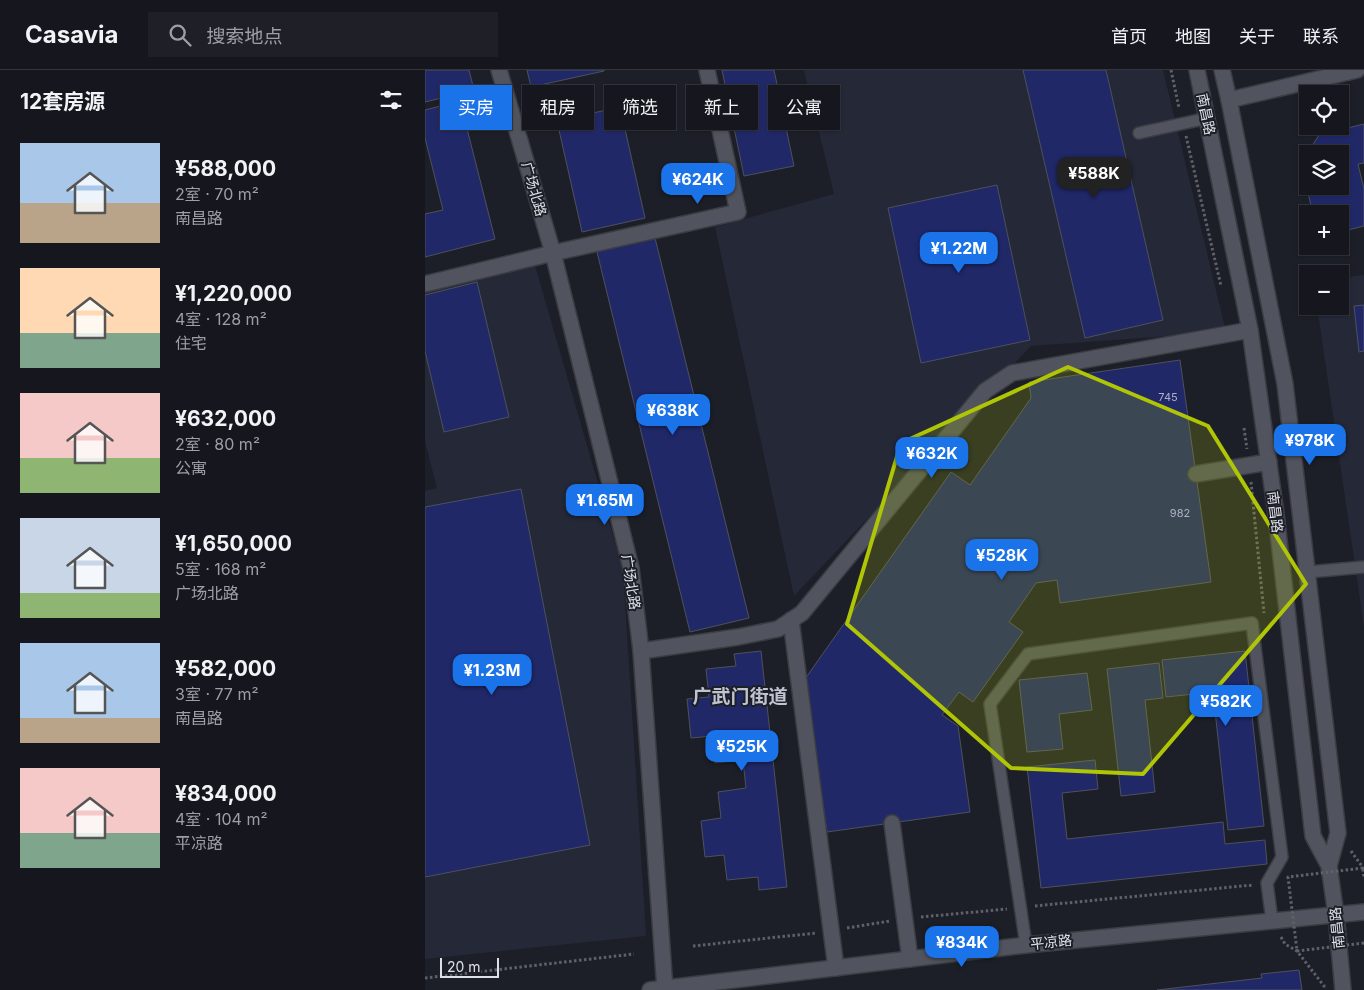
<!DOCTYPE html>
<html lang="zh">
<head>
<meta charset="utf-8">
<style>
  :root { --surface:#16171e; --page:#1f2027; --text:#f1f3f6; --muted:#9e9fa4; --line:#35363c; --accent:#1a73e8 }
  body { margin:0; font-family:Inter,"Noto Sans SC",sans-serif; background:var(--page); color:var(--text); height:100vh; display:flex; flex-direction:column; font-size:19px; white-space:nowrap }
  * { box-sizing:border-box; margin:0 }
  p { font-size:16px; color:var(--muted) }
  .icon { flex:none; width:28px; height:28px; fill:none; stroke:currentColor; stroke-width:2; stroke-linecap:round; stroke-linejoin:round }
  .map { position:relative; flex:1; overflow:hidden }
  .sheet { display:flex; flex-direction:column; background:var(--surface); width:425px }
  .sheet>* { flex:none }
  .hud { position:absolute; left:15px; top:15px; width:475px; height:45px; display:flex; gap:10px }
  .fabs { position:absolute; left:874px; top:15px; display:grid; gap:10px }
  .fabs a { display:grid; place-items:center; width:50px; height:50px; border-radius:0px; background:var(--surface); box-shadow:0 1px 4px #0004,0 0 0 1px var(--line); font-size:25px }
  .scale { position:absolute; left:15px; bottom:12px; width:59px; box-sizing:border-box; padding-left:5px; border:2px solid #dee0e6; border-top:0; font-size:14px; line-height:18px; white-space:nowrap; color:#dee0e6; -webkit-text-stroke:4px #1d1f28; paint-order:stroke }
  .price { position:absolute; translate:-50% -42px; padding:0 11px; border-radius:10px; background:var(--accent); color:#fff; font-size:16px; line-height:32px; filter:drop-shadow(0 1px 2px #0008) }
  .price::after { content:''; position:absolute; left:50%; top:30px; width:15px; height:11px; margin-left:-8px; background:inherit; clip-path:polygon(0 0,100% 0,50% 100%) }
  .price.selected { background:#222; color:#fff }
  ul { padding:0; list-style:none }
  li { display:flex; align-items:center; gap:15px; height:125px; padding:0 20px }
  li span { display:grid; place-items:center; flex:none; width:140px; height:100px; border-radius:0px; color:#555 }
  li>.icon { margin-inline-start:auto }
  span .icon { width:60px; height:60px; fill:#fffc; stroke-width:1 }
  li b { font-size:21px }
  h2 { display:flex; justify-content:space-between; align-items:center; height:60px; padding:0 20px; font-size:21px }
  .pill { padding:0 18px; border-radius:0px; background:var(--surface); box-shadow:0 1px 4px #0004,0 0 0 1px var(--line); font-size:18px; line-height:45px }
  .pill.selected { background:var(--accent); color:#fff }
  header { display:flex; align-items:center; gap:30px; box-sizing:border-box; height:70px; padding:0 25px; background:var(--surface); border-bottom:1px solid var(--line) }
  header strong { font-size:24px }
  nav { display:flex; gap:28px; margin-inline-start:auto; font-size:18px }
  .search { width:350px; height:45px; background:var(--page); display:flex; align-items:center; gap:12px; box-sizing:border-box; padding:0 18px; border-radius:0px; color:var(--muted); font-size:19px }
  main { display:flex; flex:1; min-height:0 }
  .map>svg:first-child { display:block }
  .built { fill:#242837 }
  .building { fill:#202868; stroke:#4e515b; fill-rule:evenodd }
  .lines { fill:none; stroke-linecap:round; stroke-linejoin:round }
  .service-casing { stroke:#3b3d43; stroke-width:14 }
  .pedestrian-casing { stroke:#3b3d43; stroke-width:18 }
  .minor-casing { stroke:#3b3d43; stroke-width:18 }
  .tertiary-casing { stroke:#3b3d43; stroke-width:18 }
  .secondary-casing { stroke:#3b3d43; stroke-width:18 }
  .path { stroke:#5f6169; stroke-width:3; stroke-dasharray:2.5 2.5; stroke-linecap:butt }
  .service { stroke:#51545e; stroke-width:11 }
  .pedestrian { stroke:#51545e; stroke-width:15 }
  .minor { stroke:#51545e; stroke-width:15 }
  .tertiary { stroke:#51545e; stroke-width:15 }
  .secondary { stroke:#51545e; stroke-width:15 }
  .path-bridge { stroke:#5f6169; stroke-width:3; stroke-dasharray:2.5 2.5; stroke-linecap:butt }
  .marked { fill:#afc505; fill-opacity:0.2; stroke:#afc505; stroke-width:4; stroke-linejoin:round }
  .labels { text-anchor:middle; stroke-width:4; stroke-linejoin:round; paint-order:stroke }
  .number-label { font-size:11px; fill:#aeb2c6 }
  .street-label { font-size:14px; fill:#dee0e6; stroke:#1d1f28 }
  .district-label { font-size:19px; font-weight:bold; fill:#c0c4cf; stroke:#1d1f28 }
</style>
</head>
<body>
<header>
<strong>Casavia</strong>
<div class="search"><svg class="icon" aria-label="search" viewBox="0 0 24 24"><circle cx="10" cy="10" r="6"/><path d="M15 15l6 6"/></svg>搜索地点</div>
<nav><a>首页</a><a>地图</a><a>关于</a><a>联系</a></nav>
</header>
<main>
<section class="sheet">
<h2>12套房源<svg class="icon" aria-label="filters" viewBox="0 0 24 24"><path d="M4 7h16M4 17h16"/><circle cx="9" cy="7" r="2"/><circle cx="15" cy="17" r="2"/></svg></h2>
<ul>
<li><span style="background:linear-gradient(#a9c7e8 60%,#b9a48a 0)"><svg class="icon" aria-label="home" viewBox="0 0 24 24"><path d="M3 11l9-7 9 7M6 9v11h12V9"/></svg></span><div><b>¥588,000</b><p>2室 · 70 m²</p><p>南昌路</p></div></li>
<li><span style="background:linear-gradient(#ffd9b3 65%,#7fa58c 0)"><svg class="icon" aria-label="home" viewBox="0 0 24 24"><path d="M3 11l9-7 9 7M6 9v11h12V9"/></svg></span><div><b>¥1,220,000</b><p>4室 · 128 m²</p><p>住宅</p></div></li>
<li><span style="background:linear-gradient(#f6c9c9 65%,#8fb573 0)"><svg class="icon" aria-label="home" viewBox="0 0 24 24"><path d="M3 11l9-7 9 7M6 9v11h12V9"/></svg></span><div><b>¥632,000</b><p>2室 · 80 m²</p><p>公寓</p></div></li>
<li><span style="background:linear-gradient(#c9d6e8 75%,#8fb573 0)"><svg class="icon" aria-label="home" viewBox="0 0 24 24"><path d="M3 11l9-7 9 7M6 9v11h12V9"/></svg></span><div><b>¥1,650,000</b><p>5室 · 168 m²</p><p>广场北路</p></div></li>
<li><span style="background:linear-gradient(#a9c7e8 75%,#b9a48a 0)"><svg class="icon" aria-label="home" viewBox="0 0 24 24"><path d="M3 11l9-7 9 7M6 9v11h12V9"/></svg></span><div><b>¥582,000</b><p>3室 · 77 m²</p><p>南昌路</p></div></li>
<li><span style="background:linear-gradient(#f6c9c9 65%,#7fa58c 0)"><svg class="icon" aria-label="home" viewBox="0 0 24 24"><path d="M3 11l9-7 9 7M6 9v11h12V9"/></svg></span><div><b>¥834,000</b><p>4室 · 104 m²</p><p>平凉路</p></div></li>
</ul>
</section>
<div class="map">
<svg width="939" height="920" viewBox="0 0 939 920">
  <rect width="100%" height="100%" fill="#1d1f28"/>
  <g class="built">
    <path d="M379,0H738L801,262L606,276L369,526L290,157L409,124Z"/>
    <path d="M109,192L198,500L221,866L0,889V421L12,418L0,372V219Z"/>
    <path d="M939,205V557L892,236H915V208Z"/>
  </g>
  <g class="building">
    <path d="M0,0H44L49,20L0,32Z"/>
    <path d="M102,0H179V1L106,17Z"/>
    <path d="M297,0H349L369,96L319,106Z"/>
    <path d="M598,0H681L738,250L660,268Z"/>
    <path d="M35,31L70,169L0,187V144L18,140L0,68V40Z"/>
    <path d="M195,37L220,148L157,162L132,51Z"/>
    <path d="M939,54V93L933,94L939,119V156L915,162V144H888L876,93L894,65ZM882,84H915V116H882Z"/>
    <path d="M572,115L605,270L496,293L463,138Z"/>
    <path d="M230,168L324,548L265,562L172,182Z"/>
    <path d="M52,212L84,347L19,362L0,281V225Z"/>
    <path d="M939,235V281L934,282L929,236Z"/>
    <path d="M755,290L786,512L635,533L632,510L611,513L584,552L598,562L548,632L534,622L517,645L533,656L545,742L402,762L380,609L526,402L545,415L606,328L604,312Z"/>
    <path d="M96,419L165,775L0,807V437Z"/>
    <path d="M336,581L362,817L334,820L333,807L302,810L299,785L280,787L276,751L296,748L293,722L321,718L318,690L290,693L287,666L266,668L262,629L284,627L281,599L311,596L309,584Z"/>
    <path d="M820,581L839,756L803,760L788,622L741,627L737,590Z"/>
    <path d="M734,593L738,628L720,630L730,722L696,726L682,599Z"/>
    <path d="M662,603L667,640L634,644L638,679L602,682L594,610Z"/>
    <path d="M670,690L673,719L637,723L642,769L798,752L800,774L840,770L842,794L616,818L602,697Z"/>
    <path d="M874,900L877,920H732L837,908L836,904Z"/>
  </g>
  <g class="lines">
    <defs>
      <g id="service">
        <path d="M714,63L783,48"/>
        <path d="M883,502L939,497"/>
        <path d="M601,875L565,634L603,584L827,553L857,787L842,813L847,851"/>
      </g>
      <g id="pedestrian">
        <path d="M771,404L844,392"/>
        <path d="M467,753L485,889"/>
      </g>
      <g id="minor">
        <path d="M128,183L313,142L282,0"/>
        <path d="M366,550L411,898"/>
        <path d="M216,581L313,567L353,559L377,543L560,321L587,303L825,260"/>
      </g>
      <g id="tertiary">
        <path d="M74,0L128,183L206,498L216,581L240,920"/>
        <path d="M804,30L932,0"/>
        <path d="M0,214L128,183"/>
      </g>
      <g id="secondary">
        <path d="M772,0L825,260L851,444L888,766L904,796L911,845L918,920"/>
        <path d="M797,0L804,30L860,314L913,763L904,796"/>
        <path d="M225,920L601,875L939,842"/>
      </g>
    </defs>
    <use href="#service" class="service-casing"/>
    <use href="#pedestrian" class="pedestrian-casing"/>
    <use href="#minor" class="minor-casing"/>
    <use href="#tertiary" class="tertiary-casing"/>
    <use href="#secondary" class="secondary-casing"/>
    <g class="path">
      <path d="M746,0L754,38"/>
      <path d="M761,66L796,216"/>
      <path d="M819,358L822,379"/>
      <path d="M826,412L839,543"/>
      <path d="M926,781L939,799"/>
      <path d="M938,799L939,809"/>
      <path d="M610,836L828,815"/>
      <path d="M496,847L582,839"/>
      <path d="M422,858L465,851"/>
      <path d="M856,867L860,874L872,881L899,916H901"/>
      <path d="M268,876L391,863"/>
      <path d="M0,908L209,884"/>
    </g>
    <use href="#service" class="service"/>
    <use href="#pedestrian" class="pedestrian"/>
    <use href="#minor" class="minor"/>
    <use href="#tertiary" class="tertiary"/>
    <use href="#secondary" class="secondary"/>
    <path class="path-bridge" d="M938,798L863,807L872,881L939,873"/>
  </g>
  <path class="marked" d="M643,297L783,356L881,514L718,704L586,698L422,554L476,373Z"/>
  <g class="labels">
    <g class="number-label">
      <text x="743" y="331">745</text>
      <text x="755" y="447">982</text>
    </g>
    <g class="street-label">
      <text transform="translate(781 44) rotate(78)" y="5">南昌路</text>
      <text transform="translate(109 119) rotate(74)" y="5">广场北路</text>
      <text transform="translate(850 442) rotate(83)" y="5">南昌路</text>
      <text transform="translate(206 512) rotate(81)" y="5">广场北路</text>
      <text transform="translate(912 858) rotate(-96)" y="5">南昌路</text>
      <text transform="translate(626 872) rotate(-6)" y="5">平凉路</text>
    </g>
    <g class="district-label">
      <text x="315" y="633">广武门街道</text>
    </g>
  </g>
</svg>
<div class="fabs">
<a><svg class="icon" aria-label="locate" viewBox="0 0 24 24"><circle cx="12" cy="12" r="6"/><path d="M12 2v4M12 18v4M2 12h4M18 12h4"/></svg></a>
<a><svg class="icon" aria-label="layers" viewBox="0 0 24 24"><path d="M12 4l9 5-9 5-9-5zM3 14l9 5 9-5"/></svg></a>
<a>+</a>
<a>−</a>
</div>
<div class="scale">20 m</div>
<b class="price selected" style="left:669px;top:129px">¥588K</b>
<b class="price" style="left:273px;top:135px">¥624K</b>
<b class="price" style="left:534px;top:204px">¥1.22M</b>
<b class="price" style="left:248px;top:366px">¥638K</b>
<b class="price" style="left:885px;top:396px">¥978K</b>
<b class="price" style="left:507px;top:409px">¥632K</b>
<b class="price" style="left:180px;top:456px">¥1.65M</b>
<b class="price" style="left:577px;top:511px">¥528K</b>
<b class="price" style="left:67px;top:626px">¥1.23M</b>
<b class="price" style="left:801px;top:657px">¥582K</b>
<b class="price" style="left:317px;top:702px">¥525K</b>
<b class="price" style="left:537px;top:898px">¥834K</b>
<div class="hud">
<a class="pill selected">买房</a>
<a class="pill">租房</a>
<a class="pill">筛选</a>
<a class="pill">新上</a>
<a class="pill">公寓</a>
</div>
</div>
</main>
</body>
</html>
